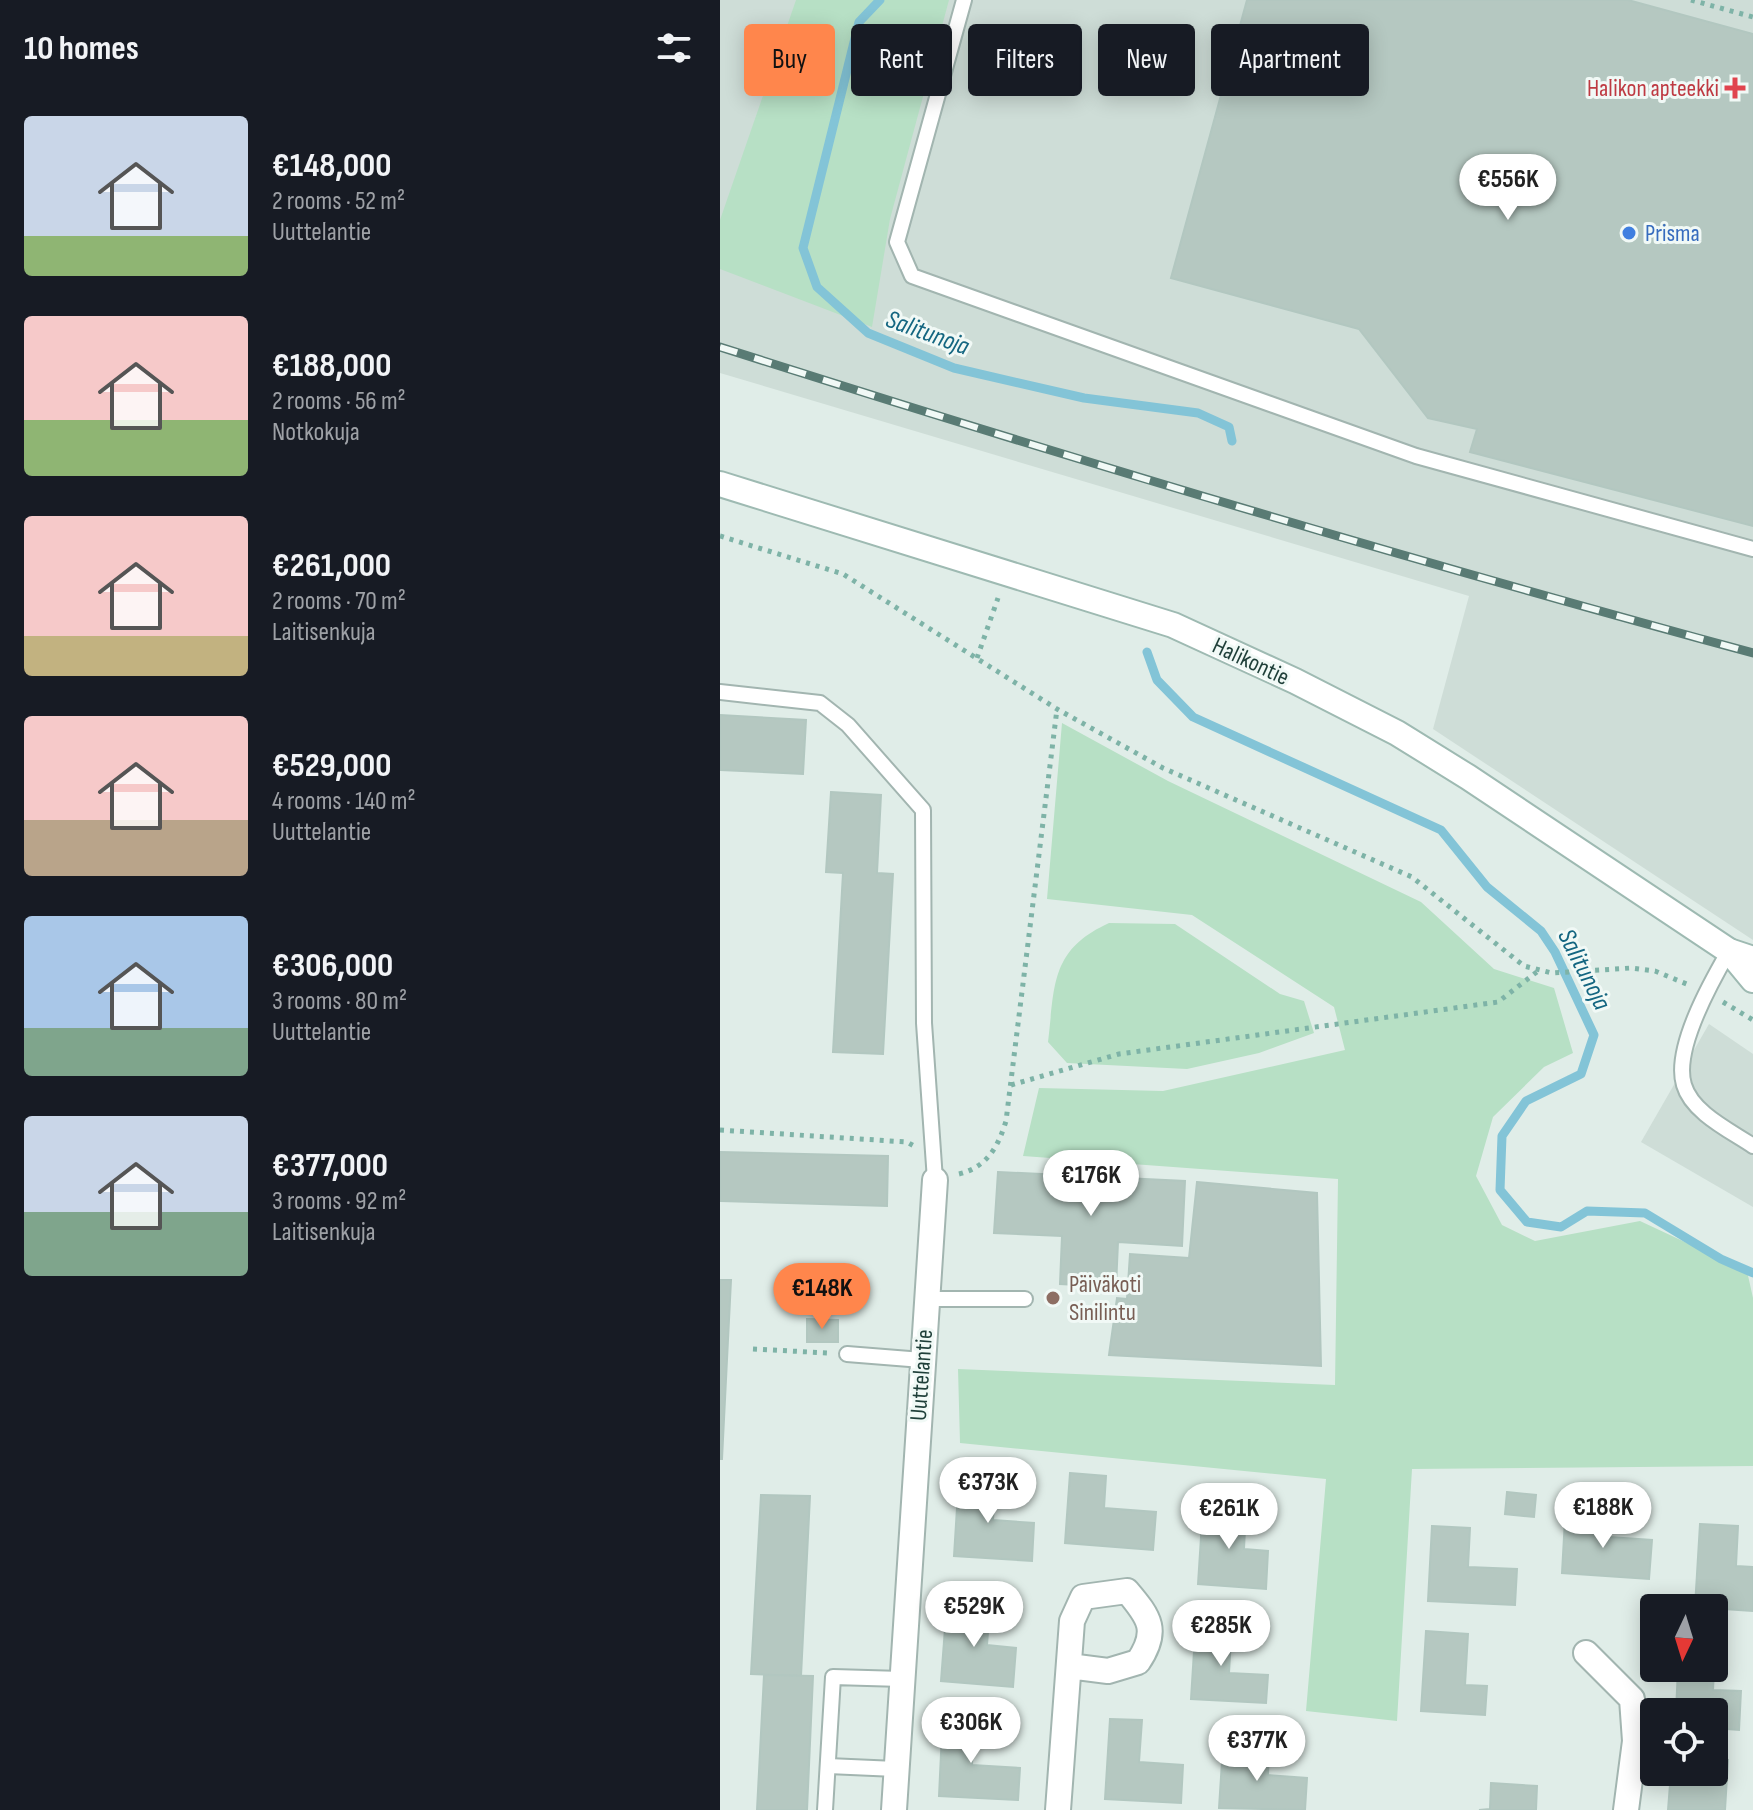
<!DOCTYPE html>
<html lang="en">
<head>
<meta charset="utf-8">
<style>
  :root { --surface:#171b24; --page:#242831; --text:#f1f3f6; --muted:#9ea1a6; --accent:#ff864c }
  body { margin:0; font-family:"Sofia Sans Condensed",sans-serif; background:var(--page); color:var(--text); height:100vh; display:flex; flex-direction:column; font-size:30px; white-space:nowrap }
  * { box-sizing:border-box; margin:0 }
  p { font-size:26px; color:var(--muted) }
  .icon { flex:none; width:44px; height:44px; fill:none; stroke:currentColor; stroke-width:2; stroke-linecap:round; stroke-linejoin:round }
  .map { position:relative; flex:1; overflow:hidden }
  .details { display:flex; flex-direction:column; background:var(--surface); width:720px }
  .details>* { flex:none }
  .banner { position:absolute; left:24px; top:24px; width:760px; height:72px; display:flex; gap:16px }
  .needle { width:52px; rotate:184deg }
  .buttons { position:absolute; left:920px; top:1594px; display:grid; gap:16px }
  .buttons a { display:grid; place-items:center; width:88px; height:88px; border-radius:8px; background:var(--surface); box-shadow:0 4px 20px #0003; font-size:40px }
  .price { position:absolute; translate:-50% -68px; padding:0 18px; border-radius:28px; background:#fff; color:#222; font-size:26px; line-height:52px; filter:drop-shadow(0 2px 4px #0008) }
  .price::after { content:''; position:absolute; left:50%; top:48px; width:24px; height:18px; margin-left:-12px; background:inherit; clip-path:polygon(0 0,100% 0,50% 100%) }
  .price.current { background:var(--accent); color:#111 }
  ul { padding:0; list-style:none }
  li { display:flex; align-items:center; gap:24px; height:200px; padding:0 24px }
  li span { display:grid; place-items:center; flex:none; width:224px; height:160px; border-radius:8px; color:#555 }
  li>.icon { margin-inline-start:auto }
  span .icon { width:96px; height:96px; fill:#fffc; stroke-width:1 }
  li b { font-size:34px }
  h2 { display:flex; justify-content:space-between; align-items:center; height:96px; padding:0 24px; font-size:34px }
  .chip { padding:0 28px; border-radius:8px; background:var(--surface); box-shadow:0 4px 20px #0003; font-size:28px; line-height:72px }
  .chip.current { background:var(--accent); color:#111 }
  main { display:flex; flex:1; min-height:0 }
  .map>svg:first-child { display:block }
  .built { fill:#ceddd7 }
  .green { fill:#b7e0c5 }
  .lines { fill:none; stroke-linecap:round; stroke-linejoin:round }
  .stream { stroke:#83c4d7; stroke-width:9 }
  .building { fill:#b5c8c1; stroke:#b2c7c0; stroke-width:2 }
  .service-casing { stroke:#a2b5b0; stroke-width:18 }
  .minor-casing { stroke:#a2b5b0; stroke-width:28 }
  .secondary-casing { stroke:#9ebab2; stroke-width:28 }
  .path { stroke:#7eb3a7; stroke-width:5; stroke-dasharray:4 6; stroke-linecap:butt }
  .service { stroke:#fff; stroke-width:14 }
  .minor { stroke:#fff; stroke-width:24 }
  .secondary { stroke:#fff; stroke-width:24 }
  .rail-casing { stroke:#597b74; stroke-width:9 }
  .rail { stroke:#f1f9f6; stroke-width:6; stroke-dasharray:18; stroke-linecap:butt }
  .health-dot { fill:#e0444e; stroke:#f1f9f6; stroke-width:3 }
  .shop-dot { fill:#3f7fe0; stroke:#f1f9f6; stroke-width:3 }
  .education-dot { fill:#8d6e63; stroke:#f1f9f6; stroke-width:3 }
  .labels { text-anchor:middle; stroke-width:6; stroke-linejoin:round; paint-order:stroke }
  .health-label { font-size:24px; fill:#be3a42; stroke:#f1f9f6; text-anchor:end }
  .shop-label { font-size:24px; fill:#366cbe; stroke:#f1f9f6; text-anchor:start }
  .street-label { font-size:24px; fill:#1f3f39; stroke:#f1f9f6 }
  .education-label { font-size:24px; fill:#785e54; stroke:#f1f9f6; text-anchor:start }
  .water-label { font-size:26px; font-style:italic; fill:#146681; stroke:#f1f9f6 }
</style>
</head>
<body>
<main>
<section class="details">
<h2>10 homes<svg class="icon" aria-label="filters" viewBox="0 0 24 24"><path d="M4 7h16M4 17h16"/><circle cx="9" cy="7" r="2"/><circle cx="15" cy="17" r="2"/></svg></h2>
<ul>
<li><span style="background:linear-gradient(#c9d6e8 75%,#8fb573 0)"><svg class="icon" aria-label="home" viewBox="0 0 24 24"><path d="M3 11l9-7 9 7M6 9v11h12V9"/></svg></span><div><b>€148,000</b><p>2 rooms · 52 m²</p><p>Uuttelantie</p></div></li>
<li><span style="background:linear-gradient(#f6c9c9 65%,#8fb573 0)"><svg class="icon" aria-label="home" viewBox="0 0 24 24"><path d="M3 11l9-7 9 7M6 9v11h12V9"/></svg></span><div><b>€188,000</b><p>2 rooms · 56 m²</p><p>Notkokuja</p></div></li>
<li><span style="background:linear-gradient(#f6c9c9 75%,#c2b280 0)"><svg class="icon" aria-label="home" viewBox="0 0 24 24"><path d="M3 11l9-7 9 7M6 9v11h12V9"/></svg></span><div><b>€261,000</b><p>2 rooms · 70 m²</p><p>Laitisenkuja</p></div></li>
<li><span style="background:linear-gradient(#f6c9c9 65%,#b9a48a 0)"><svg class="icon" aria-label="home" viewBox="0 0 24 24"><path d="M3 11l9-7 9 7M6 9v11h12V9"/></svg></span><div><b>€529,000</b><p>4 rooms · 140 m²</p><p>Uuttelantie</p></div></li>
<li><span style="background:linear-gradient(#a9c7e8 70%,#7fa58c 0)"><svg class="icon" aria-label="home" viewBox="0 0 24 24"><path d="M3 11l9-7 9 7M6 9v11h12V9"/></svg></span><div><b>€306,000</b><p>3 rooms · 80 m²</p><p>Uuttelantie</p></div></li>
<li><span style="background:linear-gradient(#c9d6e8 60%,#7fa58c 0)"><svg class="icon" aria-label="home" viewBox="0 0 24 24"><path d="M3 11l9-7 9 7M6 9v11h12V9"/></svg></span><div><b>€377,000</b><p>3 rooms · 92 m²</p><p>Laitisenkuja</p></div></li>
</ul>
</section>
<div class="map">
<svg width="1033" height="1810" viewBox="0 0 1033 1810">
  <rect width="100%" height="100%" fill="#e0ede8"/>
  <g class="built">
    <path d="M0,0H1033V940L713,729L749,596L0,373Z"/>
    <path d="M989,1024L1033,1054V1207L921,1142Z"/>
  </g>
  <g class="green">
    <path d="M76,0H229L170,219L152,327L0,269V220Z"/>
    <path d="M342,723L448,781L701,902L774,969L834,988L853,1053L824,1067L773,1117L756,1176L782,1225L815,1241L920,1221L1027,1271L1033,1298V1466L692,1469L677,1721L586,1711L606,1479L240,1443L238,1369L615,1385L618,1179L303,1156L319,1088L443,1091L625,1050L614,1007L472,915L327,899Z"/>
    <path d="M389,923L455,924L560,994L584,1001L594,1033L539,1053L467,1069L347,1063L328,1042C335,985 330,950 389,923Z"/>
  </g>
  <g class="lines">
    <g class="stream">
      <path d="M160,0L139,22L83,248L97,287L148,333L234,368L364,398L478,413L509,427L512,441"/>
      <path d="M427,652L437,680L473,717L721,830L767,887L821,931L835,952L874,1035L861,1074L806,1101L782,1136L780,1190L807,1222L841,1227L867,1211L925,1213L1001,1259L1033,1273"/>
    </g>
  </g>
  <g class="building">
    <path d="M527,0H908L1033,34V526L750,452L757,429L708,418L639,329L451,278Z"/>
    <path d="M0,715L86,720L83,774L0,770Z"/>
    <path d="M111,792L161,795L157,873L173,874L163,1054L113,1052L123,873L106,872Z"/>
    <path d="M0,1152L168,1156L167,1206L0,1201Z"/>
    <path d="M278,1172L465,1181L462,1246L398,1242L396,1287L340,1284L342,1236L274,1233Z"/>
    <path d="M477,1182L597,1193L601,1366L389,1355L397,1298L407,1299L410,1254L469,1258Z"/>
    <path d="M0,1280H11L2,1459H0Z"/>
    <path d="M87,1319L118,1320V1342H87Z"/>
    <path d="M350,1473L386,1476L384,1508L436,1512L433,1550L345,1543Z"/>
    <path d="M239,1476L276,1478L273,1520L314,1523L312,1561L234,1556Z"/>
    <path d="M787,1492L816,1495L814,1517L785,1514Z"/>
    <path d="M41,1495L90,1496L81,1676L31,1674Z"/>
    <path d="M483,1506L526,1509L524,1549L548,1551L546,1589L478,1584Z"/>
    <path d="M865,1510L890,1512L889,1537L932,1540L929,1579L842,1573L845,1519L864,1520Z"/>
    <path d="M980,1524L1018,1526L1016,1566L1033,1567V1611L975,1607Z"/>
    <path d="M712,1526L750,1528L748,1567L797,1569L795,1605L708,1601Z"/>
    <path d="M227,1602L270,1606L267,1645L296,1648L293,1687L221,1681Z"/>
    <path d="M476,1619L512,1621L509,1673L548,1675L546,1703L471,1699Z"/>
    <path d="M994,1630H996L993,1690L1021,1691L1019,1730L994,1728V1712H956L958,1668H994Z"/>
    <path d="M706,1631L748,1634L745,1685L767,1686L765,1715L701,1711Z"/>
    <path d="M44,1675L93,1676L87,1810H37Z"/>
    <path d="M223,1712L255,1714L252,1765L300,1768L298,1800L219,1796Z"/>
    <path d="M390,1719L422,1720L419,1762L463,1765L461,1803L385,1799Z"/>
    <path d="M503,1746L549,1748L548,1775L587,1778L585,1810L499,1808Z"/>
    <path d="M994,1759L1008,1760L1005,1810H948L951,1772H994Z"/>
    <path d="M771,1783L817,1786L816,1810H759L770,1809Z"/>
  </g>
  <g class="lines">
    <defs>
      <g id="service">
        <path d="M244,0L177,242L192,276L696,456L1033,549"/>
        <path d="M0,692L100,703L128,725L203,810L204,1023L215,1180"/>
        <path d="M1009,951C991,982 953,1049 964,1085C972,1113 1011,1131 1033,1146"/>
        <path d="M206,1299H305"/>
        <path d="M127,1354L202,1360"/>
        <path d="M108,1766L176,1769"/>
        <path d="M105,1810L113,1677L182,1679"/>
      </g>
      <g id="minor">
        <path d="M866,1653L912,1699L915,1741L906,1810"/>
        <path d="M174,1810L215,1180"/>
        <path d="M338,1810L352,1621L363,1597L407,1591C430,1618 439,1631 418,1662L388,1671L349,1666"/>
      </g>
      <g id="secondary">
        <path d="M0,484L453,625L575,681L677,733L748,777L1009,951L1033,959"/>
        <path d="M1009,951L1033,980"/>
      </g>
    </defs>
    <use href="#service" class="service-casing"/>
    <use href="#minor" class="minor-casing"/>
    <use href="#secondary" class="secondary-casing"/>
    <g class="path">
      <path d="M971,0L1033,17"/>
      <path d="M0,536L123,574L337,709L443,768L692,877L804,966L832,973L911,968L935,971L969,985"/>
      <path d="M257,658L278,598"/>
      <path d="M1003,1002L1033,1020"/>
      <path d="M291,1085L399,1054L778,1002L818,971"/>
      <path d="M0,1130L187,1142L194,1146"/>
      <path d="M239,1174C267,1167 278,1147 286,1121L337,709"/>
      <path d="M33,1349L108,1353"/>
    </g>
    <use href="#service" class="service"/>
    <use href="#minor" class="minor"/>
    <use href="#secondary" class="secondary"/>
    <defs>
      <path id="rail" d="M0,347C342,456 686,559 1033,653"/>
    </defs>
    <use href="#rail" class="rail-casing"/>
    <use href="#rail" class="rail"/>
  </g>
  <path class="health-dot" d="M1011 76h8v8h8v8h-8v8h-8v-8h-8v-8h8z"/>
  <circle class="shop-dot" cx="909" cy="233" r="8"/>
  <circle class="education-dot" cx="333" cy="1298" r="8"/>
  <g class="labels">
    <g class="health-label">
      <text x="999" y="96">Halikon apteekki</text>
    </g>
    <g class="shop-label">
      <text x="925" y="241">Prisma</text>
    </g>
    <g class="street-label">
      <text transform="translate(531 661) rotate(25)" y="8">Halikontie</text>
      <text transform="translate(201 1375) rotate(-86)" y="8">Uuttelantie</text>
    </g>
    <g class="education-label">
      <text x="349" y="1292">Päiväkoti<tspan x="349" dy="28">Sinilintu</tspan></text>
    </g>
    <g class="water-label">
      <text transform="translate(208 332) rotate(20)" y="9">Salitunoja</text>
      <text transform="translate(865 969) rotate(63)" y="9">Salitunoja</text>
    </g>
  </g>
</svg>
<div class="buttons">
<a><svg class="needle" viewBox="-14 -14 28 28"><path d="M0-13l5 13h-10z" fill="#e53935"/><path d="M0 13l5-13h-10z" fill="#9ea1a6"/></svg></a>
<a><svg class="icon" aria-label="locate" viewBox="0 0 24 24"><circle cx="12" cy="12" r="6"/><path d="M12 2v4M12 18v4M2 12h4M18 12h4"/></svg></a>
</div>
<b class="price" style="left:788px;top:222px">€556K</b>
<b class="price" style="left:371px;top:1218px">€176K</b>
<b class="price current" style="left:102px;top:1331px">€148K</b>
<b class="price" style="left:268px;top:1525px">€373K</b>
<b class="price" style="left:883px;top:1550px">€188K</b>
<b class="price" style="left:509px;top:1551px">€261K</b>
<b class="price" style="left:254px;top:1649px">€529K</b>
<b class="price" style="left:501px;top:1668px">€285K</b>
<b class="price" style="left:251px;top:1765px">€306K</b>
<b class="price" style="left:537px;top:1783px">€377K</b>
<div class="banner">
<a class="chip current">Buy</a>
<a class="chip">Rent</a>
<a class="chip">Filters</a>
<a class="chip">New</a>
<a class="chip">Apartment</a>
</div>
</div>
</main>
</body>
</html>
